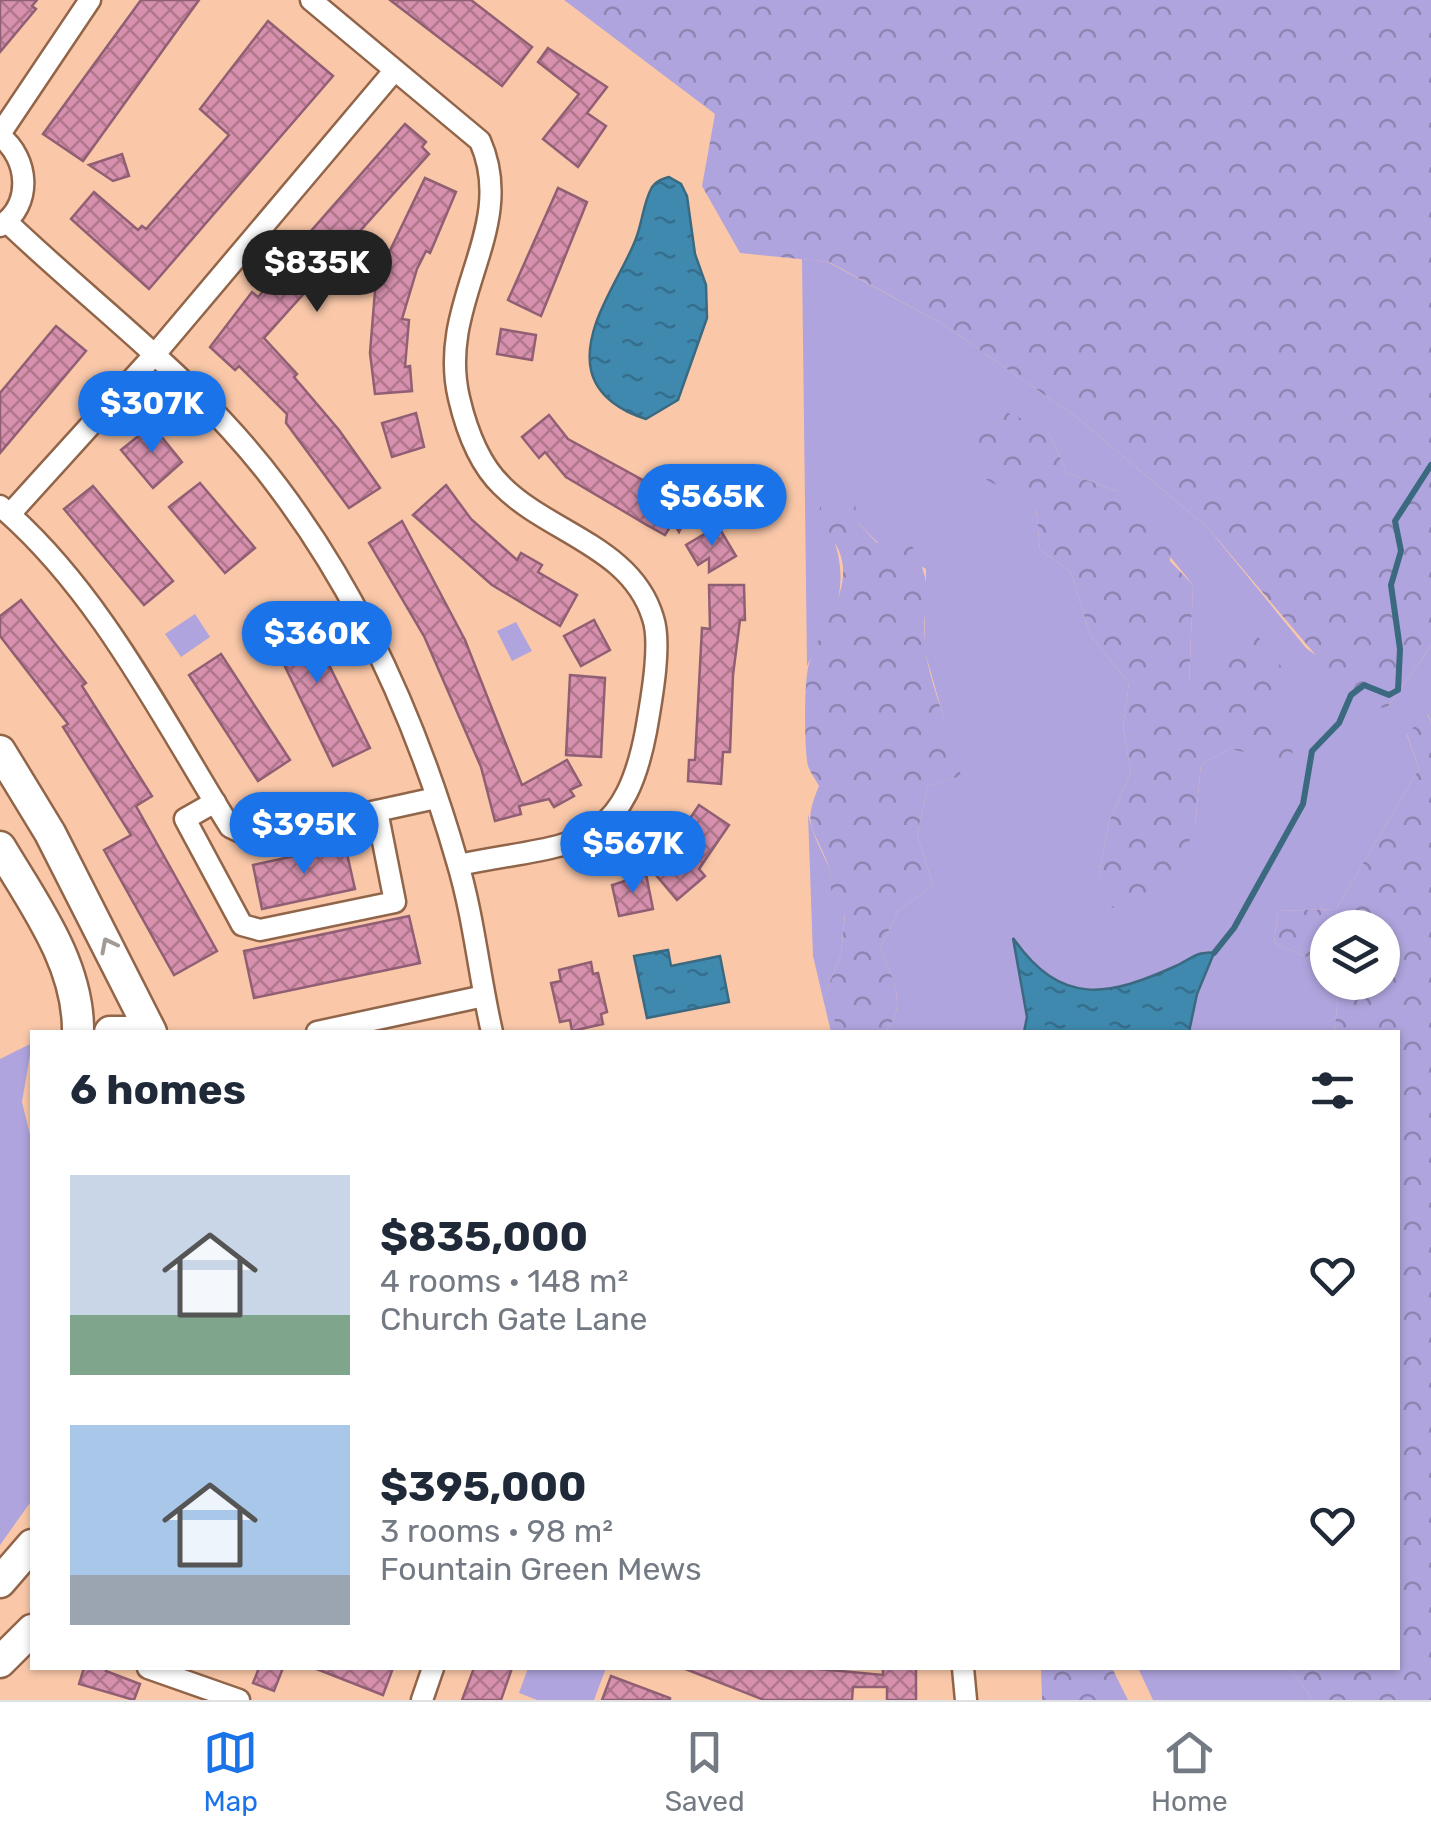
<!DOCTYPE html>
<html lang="en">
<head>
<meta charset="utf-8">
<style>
  :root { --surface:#fff; --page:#f6f6f7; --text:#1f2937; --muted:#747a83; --line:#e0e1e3; --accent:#1a73e8 }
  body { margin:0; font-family:Rubik,sans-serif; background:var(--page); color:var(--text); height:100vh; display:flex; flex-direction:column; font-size:38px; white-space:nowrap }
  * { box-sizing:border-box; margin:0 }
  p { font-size:32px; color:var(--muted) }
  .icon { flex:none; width:55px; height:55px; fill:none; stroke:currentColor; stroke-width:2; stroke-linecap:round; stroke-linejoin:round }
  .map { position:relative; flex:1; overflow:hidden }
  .drawer { position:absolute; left:30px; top:1030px; width:1370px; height:640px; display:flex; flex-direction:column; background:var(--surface); border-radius:0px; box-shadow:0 2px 8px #0004 }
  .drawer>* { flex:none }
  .buttons { position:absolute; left:1310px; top:910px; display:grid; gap:20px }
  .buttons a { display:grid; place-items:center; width:90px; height:90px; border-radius:50%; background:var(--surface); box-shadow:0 2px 8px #0004; font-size:50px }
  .price { position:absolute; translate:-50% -85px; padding:0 22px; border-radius:35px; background:var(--accent); color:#fff; font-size:32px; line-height:65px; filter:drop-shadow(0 2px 5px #0008) }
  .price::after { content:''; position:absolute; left:50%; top:60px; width:30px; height:22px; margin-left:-15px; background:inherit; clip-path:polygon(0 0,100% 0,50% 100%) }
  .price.active { background:#222; color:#fff }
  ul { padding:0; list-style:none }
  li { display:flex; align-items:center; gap:30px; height:250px; padding:0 40px }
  li span { display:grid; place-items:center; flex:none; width:280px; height:200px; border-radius:0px; color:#555 }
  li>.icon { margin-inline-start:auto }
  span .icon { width:120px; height:120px; fill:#fffc; stroke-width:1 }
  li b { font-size:42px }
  h2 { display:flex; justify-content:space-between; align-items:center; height:120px; padding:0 40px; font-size:42px }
  .tab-bar { display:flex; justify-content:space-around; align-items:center; height:140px; border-top:2px solid var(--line); background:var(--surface); font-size:28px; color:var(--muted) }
  .tab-bar a { display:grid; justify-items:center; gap:5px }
  .tab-bar .active { color:var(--accent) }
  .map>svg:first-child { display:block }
  .green { fill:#afa4dd; fill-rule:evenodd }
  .forest { fill:url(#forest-crowns) }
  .water { fill:url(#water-ripples); stroke:#3b6980; stroke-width:2.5 }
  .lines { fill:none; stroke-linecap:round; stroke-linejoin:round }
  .stream { stroke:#3b6980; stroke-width:6 }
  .building { fill:url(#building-cross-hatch); stroke:#915f74; stroke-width:2.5 }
  .street-casing { stroke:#916549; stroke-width:25 }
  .secondary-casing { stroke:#916549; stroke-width:35 }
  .street { stroke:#fff; stroke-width:20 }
  .secondary { stroke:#fff; stroke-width:30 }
  .oneway { stroke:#a29a95 }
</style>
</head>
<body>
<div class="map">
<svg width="1431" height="1700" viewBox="0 0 1431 1700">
  <defs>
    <pattern id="forest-crowns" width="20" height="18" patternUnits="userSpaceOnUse" patternTransform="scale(2.5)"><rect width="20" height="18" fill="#afa4dd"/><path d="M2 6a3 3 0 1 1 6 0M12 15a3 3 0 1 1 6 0" fill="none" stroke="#8f85b2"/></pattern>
    <pattern id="water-ripples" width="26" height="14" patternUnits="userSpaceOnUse" patternTransform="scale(2.5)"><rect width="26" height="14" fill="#3f89af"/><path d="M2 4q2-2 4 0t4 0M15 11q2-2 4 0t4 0" fill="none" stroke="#356f8d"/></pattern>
    <pattern id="building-cross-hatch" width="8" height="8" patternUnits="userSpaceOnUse" patternTransform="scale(2.5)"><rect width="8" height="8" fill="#d791ae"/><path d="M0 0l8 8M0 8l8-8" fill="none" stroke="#af768c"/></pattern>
  </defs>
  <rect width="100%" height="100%" fill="#fac8a9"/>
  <g class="green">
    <path d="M802,259L828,262L944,325L1079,419L1208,528L1306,648L1387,708L1431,646V723L1428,714L1407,735L1419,769L1336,909L1278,911L1274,943L1327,966L1328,982L1340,983L1334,1032H1189L1197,994L1214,953L1205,951C1130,992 1070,1018 1013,938L1027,1017L1024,1032H884C910,1008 891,974 880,948L898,911L933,885L917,834L928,786L960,776L924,648L926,569L878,543L858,523L833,537C852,592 832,618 807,666ZM1047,429L1067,473L1117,491L1193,585L1189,685L1230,749L1201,764L1195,826L1113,907L1099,874L1109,822L1131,772L1123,727L1129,683L1090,635L1071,572L1040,550L1036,508Z"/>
    <path d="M195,614L210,637L181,657L165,634Z"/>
    <path d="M516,622L532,651L512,661L497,631Z"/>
    <path d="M808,814C812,832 818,844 826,861C838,884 821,883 845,913L841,954L825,994L842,1032H831L813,956Z"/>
    <path d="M32,1043L22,1102L32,1143V1500L0,1545V1059Z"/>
    <path d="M528,1668H606L594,1700H537L519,1693Z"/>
    <path d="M1138,1668H1290L1313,1700H1153Z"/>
  </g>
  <g class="forest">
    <path d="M564,0H1431V646L1387,708L1358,705L1208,528L1079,419L944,325L829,262L740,253L702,186L715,114Z"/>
    <path d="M986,404L1047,429L1067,473L1117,491L1173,529L1170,561L1193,585L1189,683L1249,625L1288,675L1262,712L1291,732L1293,762L1230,749L1201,764L1195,826L1175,879L1112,908L1099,874L1109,822L1131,772L1123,727L1129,683L1090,635L1071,572L1040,550L1036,508L982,477L972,437Z"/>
    <path d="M839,496L855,504L858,523L877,543L909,541C942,595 917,605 926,655C934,697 952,734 961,776L928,786L917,834L933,885L898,911L880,948C891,974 910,1008 884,1032L838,1030L825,994L841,954L845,914C821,883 837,887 827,862C813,826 802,826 819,786C816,780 810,772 808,766C804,750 804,678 809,664C826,612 872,571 817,522L821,503Z"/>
    <path d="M1427,713L1431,723V1700H1313L1290,1668H1398V1032H1334L1340,983L1382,982V928H1328L1327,966L1274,943L1278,911L1336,909L1419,769L1407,734Z"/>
    <path d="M1041,1668H1112L1128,1700H1042Z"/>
  </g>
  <g class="water">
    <path d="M669,177L681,184L687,196L695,254L706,285L707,318L678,400L646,419C623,412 597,397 591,370C582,327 620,279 635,241C642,225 643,204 651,189C655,181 662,179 669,177Z"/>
    <path d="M1013,938C1061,1007 1108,997 1178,965C1190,959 1200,950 1214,953L1197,994L1189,1032H1024L1027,1017Z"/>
    <path d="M668,950L671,966L720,956L729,1002L647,1018L634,956Z"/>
  </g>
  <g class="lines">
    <path class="stream" d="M1214,953L1234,928L1303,804L1312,751L1339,723L1351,695L1364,685L1389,695L1398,690L1400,649L1391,585L1401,551L1395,521L1431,465"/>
  </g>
  <g class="building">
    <path d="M0,0H37L32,6L36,9L0,52Z"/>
    <path d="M141,0H199L83,161L43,134Z"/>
    <path d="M390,0H471L532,47L502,86Z"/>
    <path d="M268,21L333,76L149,289L71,219L94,192L138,230L142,226L146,229L229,135L200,109Z"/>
    <path d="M548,48L607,87L587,113L606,126L578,167L543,139L579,94L538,62Z"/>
    <path d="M405,124L426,142L422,147L429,154L264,338L297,374L294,377L339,430L380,488L349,508L286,423L287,414L239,366L235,370L210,347L252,292L258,297L300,250L304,239Z"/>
    <path d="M122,154L129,176L113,181L89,165Z"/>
    <path d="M425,178L456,192L430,253L426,251L417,269L402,319L409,320L405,367L410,366L412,391L375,394L370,353L375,291L383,265Z"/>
    <path d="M558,188L587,202L541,316L508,300Z"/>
    <path d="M56,326L86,351L0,453V393Z"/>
    <path d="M501,329L536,335L532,360L497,354Z"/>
    <path d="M416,413L424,447L392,457L382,423Z"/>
    <path d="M549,415L568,439L692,507L679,532L673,522L665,535L645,524L566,477L545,452L539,458L522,437Z"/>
    <path d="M152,425L182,462L153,488L121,450Z"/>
    <path d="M200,483L255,548L225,573L169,507Z"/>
    <path d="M446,485L471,519L517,560L521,553L542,565L538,572L577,595L560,626L492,585L413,515Z"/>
    <path d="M93,486L173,581L144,605L64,509Z"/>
    <path d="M402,521L465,640L522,785L567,760L581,785L570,790L574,796L554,807L549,799L519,806L521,814L495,821L481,767L424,636L369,543Z"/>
    <path d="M718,526L736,556L709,572V558L698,565L686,545Z"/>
    <path d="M709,585H744L745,620H740L733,675L730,752H723L721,784L688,781L689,760H695L702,628L710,629Z"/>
    <path d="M21,600L86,683L82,686L152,796L136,806L217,951L174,975L104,850L131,835L63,727L68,724L0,636V616Z"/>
    <path d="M300,606L370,748L333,766L264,623Z"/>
    <path d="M594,620L610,650L581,666L564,636Z"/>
    <path d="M221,654L290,760L258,781L189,675Z"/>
    <path d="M570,675L605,678L601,757L566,755Z"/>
    <path d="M699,805L729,825L699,869L705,876L677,900L655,874L692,843L685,838L693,827L687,823Z"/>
    <path d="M345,845L355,889L262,909L253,865Z"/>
    <path d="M646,874L653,909L619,916L612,885Z"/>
    <path d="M409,916L420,963L254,998L244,951Z"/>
    <path d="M591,962L593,974L598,973L607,1012L601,1014L603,1024L572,1031L570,1020L560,1022L551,983L561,981L559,970Z"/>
    <path d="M84,1668H107L106,1671L140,1684L134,1700L79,1684Z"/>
    <path d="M259,1668H283L274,1691L253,1683Z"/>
    <path d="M314,1668H393L383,1695Z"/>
    <path d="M474,1668H512L501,1700H462Z"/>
    <path d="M683,1668H808L883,1675V1668H916V1700H887V1687H853L852,1700H764Z"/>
    <path d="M611,1676L670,1698V1700H602Z"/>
  </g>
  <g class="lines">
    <defs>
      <g id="street">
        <path d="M311,0L480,141C519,229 436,301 459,398C466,428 479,464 502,486C549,533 632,547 653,618C662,644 651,702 646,731C622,857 567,842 459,865"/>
        <path d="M0,134L90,0"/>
        <path d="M0,136C29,158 33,205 0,226"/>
        <path d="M7,222C98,309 202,384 278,487C361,597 419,729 457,861C474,917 479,976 492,1032"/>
        <path d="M0,506C99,590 162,718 230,827L249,836L267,835L436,798"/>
        <path d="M10,514L156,353L394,71"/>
        <path d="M215,802L185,819L242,925L260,930L395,902L377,811"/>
        <path d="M317,1032L484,996"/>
        <path d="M148,1668L239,1700"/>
        <path d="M963,1668L966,1700"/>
        <path d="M422,1700L433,1668"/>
      </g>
      <g id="secondary">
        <path d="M0,751L50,833L151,1032"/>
        <path d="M0,847C34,904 79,964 78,1032"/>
        <path d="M110,1032H146"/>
        <path d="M0,1582L32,1545"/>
        <path d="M0,1662L32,1630"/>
      </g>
    </defs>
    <use href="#street" class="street-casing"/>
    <use href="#secondary" class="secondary-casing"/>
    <use href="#street" class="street"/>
    <use href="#secondary" class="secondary"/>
  </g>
  <defs><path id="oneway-chevron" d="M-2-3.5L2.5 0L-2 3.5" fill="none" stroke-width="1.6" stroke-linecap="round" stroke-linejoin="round" transform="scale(2.5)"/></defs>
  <use class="oneway" href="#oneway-chevron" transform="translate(108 945) rotate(-117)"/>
</svg>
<div class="buttons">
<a><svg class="icon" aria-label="layers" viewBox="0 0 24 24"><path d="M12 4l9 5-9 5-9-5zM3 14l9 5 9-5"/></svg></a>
</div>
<b class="price active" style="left:317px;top:315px">$835K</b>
<b class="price" style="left:152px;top:456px">$307K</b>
<b class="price" style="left:712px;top:549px">$565K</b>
<b class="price" style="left:317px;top:686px">$360K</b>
<b class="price" style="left:304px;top:877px">$395K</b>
<b class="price" style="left:633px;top:896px">$567K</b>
<section class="drawer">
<h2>6 homes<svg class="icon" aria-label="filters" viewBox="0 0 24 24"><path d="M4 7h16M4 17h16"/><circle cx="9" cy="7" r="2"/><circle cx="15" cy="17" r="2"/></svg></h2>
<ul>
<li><span style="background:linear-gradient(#c9d6e8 70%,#7fa58c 0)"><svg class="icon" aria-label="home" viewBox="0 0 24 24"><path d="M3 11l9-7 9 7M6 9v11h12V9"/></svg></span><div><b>$835,000</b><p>4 rooms · 148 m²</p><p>Church Gate Lane</p></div><svg class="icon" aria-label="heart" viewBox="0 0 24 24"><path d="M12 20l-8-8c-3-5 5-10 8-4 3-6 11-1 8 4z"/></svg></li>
<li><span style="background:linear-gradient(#a9c7e8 75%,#9aa5b1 0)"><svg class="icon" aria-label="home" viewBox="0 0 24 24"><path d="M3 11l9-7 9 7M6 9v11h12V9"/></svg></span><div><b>$395,000</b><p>3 rooms · 98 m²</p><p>Fountain Green Mews</p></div><svg class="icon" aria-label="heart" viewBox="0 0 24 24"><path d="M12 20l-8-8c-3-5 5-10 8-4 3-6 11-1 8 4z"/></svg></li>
</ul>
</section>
</div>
<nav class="tab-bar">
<a class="active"><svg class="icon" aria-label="map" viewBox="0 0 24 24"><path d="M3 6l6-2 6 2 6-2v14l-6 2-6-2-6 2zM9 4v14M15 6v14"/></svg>Map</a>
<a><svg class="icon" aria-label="saved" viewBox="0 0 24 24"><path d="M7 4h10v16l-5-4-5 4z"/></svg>Saved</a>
<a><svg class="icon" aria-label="home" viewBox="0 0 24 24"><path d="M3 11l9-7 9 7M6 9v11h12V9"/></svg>Home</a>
</nav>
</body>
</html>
